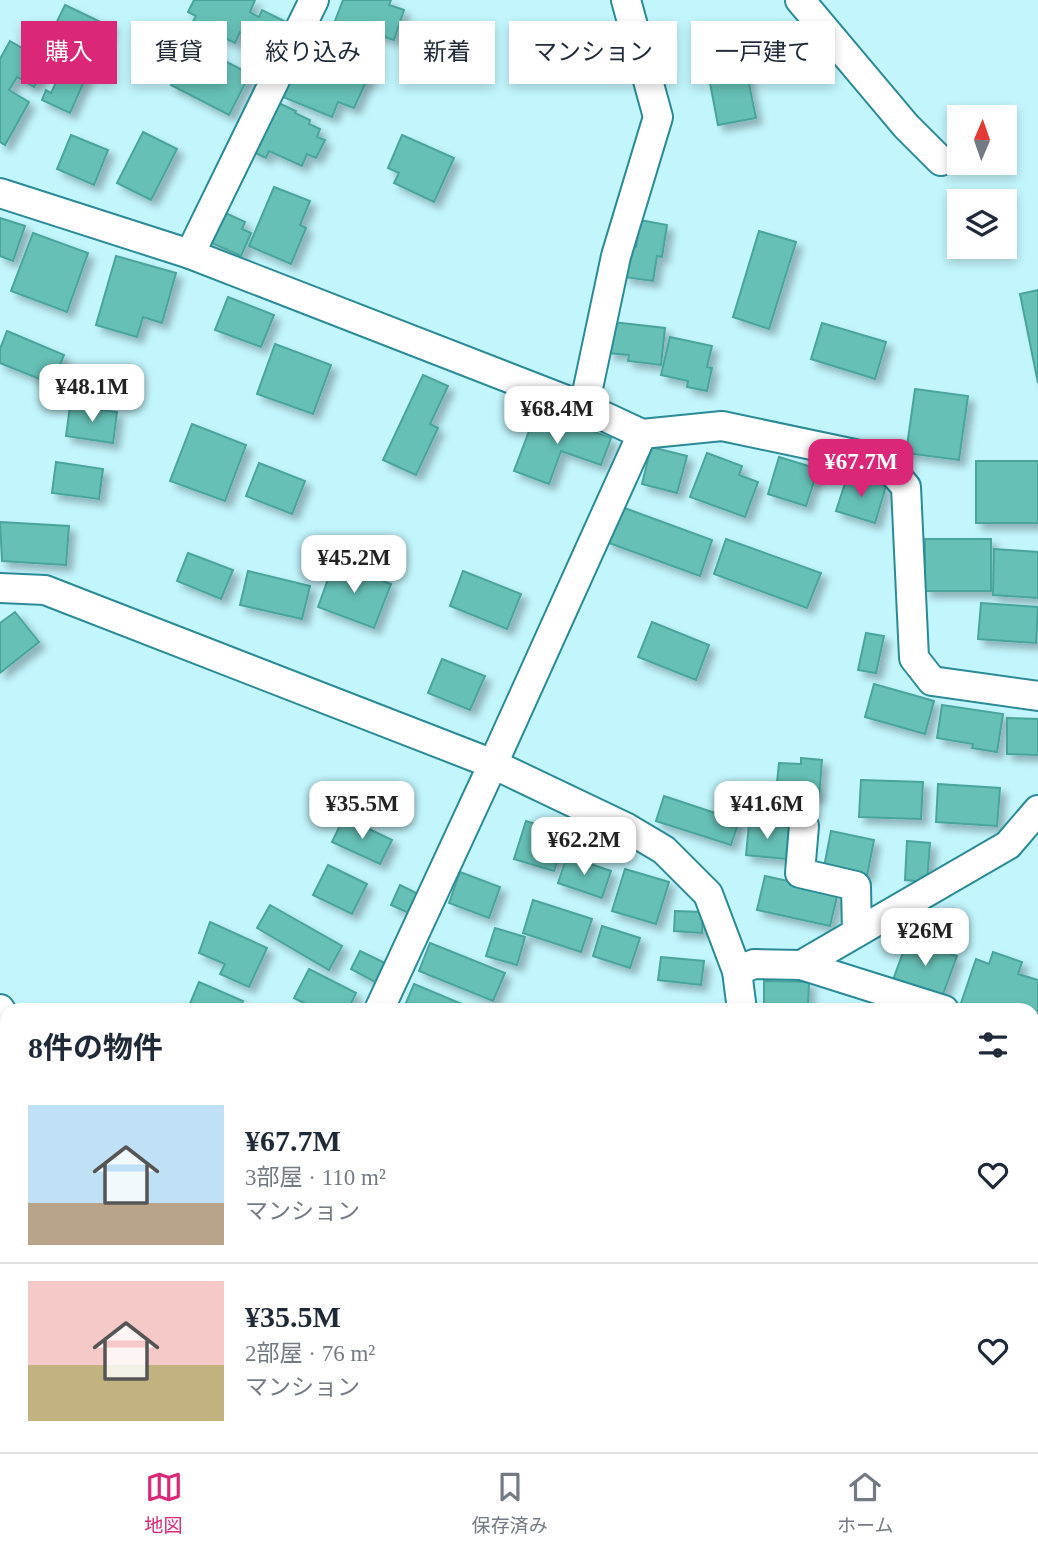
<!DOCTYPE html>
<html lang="ja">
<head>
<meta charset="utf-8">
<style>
  :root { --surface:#fff; --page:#f6f6f7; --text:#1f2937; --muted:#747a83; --line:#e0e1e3; --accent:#db2777 }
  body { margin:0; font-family:"Times New Roman","Noto Sans JP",serif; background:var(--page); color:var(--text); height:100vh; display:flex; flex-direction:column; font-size:26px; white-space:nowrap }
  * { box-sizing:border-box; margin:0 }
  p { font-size:23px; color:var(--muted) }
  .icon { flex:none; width:38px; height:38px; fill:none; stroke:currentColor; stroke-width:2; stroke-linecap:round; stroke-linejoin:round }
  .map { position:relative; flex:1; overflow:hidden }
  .details { position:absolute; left:0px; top:1003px; width:1040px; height:450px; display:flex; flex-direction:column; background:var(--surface); border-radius:21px 21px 0 0; box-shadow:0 4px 10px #0003 }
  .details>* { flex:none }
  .hud { position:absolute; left:21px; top:21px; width:998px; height:63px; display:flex; gap:14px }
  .needle { width:46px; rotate:2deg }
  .tools { position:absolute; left:947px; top:105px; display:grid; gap:14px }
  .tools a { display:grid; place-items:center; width:70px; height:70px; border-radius:0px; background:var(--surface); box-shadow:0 4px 10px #0003; font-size:35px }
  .price { position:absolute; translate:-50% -60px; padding:0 16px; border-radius:14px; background:#fff; color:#222; font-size:23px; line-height:46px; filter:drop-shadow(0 2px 4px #0008) }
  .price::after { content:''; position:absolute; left:50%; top:42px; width:21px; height:16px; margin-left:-10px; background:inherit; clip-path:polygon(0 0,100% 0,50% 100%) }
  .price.selected { background:var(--accent); color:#fff }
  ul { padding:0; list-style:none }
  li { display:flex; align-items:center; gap:21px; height:175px; padding:0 28px }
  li+li { border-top:2px solid var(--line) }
  li span { display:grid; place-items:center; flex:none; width:196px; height:140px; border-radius:0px; color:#555 }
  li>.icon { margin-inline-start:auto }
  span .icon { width:84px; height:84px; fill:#fffc; stroke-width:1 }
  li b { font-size:30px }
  h2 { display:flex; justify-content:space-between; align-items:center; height:84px; padding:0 28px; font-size:30px }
  .pill { padding:0 24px; border-radius:0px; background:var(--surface); box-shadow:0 4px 10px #0003; font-size:24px; line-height:63px }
  .pill.selected { background:var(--accent); color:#fff }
  .tabs { display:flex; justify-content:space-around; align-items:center; height:98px; border-top:2px solid var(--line); background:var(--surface); font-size:19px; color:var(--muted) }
  .tabs a { display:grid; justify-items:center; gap:4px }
  .tabs .selected { color:var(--accent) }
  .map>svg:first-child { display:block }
  .building { fill:#66c0b6; stroke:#49a49b; stroke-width:2; filter:url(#shadow) }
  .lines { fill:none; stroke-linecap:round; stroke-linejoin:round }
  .minor-casing { stroke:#2a8a96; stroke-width:32 }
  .tertiary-casing { stroke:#2a8a96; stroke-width:38 }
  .path { stroke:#6a989e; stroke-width:4.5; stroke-dasharray:3.5 5; stroke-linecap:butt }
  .minor { stroke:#fff; stroke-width:28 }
  .tertiary { stroke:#fff; stroke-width:35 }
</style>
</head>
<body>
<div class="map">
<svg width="1038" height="1452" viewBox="0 0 1038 1452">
  <defs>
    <filter id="shadow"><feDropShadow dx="6" dy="6" stdDeviation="3.5" flood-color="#0004"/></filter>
  </defs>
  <rect width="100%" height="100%" fill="#c2f5fc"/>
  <g class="building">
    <path d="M194,0H255L250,12L259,17L262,10L288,23L275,49L240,32L235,43L192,23L196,16L188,12Z"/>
    <path d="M343,0H391L389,5L404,10L394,40L367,31L363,40L332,29Z"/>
    <path d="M65,5L109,26L70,113L42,100L46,90L51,93L70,53L47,42Z"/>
    <path d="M10,41L48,63L34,87L17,77L9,90L29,102L5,145L0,142V59Z"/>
    <path d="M307,41L326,49L323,56L369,75L354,108L338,102L332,117L283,97Z"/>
    <path d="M192,44L250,74L229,115L171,85Z"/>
    <path d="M744,60L756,118L718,125L707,67Z"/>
    <path d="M272,100L296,111L295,113L310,120L309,124L320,129L317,137L325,140L316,158L307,154L302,166L269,151L266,158L249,150Z"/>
    <path d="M143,132L177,149L151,200L117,183Z"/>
    <path d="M71,135L108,150L94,185L57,169Z"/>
    <path d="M402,135L454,158L434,202L394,183L399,173L388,168Z"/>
    <path d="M274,187L310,201L300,225L306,228L291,264L249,246Z"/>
    <path d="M217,209L245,222L242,229L251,233L241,256L203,239Z"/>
    <path d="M0,218L25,226L13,261L0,256Z"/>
    <path d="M640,220L667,225L662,257L657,256L653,281L624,277L628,246L636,247Z"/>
    <path d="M759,231L796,242L769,329L733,317Z"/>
    <path d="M33,233L88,253L67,312L11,291Z"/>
    <path d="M116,256L176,273L162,323L143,317L137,337L96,325Z"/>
    <path d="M1038,290V383L1020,294Z"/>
    <path d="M228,297L274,315L261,347L215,330Z"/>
    <path d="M612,322L665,328L661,365L628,361L629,355L608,353Z"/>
    <path d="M822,323L886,342L875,379L811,359Z"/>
    <path d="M7,331L64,355L52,384L0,363V349Z"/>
    <path d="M670,337L712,346L707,367L712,368L707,391L687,387L688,381L661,375Z"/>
    <path d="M275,344L331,365L313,414L257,394Z"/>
    <path d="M423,375L448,386L430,424L438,428L416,475L383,460Z"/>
    <path d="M915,389L968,396L959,460L906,453Z"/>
    <path d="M70,406L117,412L113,443L66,436Z"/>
    <path d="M537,410L611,438L601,465L561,451L549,484L514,471Z"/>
    <path d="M192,424L246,445L225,501L170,481Z"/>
    <path d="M651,447L687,456L677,493L642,484Z"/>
    <path d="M707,453L742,466L739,475L758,482L745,517L690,497Z"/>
    <path d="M779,457L818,469L806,506L768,494Z"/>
    <rect x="976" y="461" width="62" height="62"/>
    <path d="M56,462L103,469L99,499L52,493Z"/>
    <path d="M259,463L305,481L292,514L246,496Z"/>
    <path d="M848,474L886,486L875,523L836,511Z"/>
    <path d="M619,506L712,540L700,576L606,542Z"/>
    <path d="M0,522L69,526L66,565L2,561Z"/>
    <path d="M726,539L821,573L807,608L714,574Z"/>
    <rect x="925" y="539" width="66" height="52"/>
    <path d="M994,549L1038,552V598L993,595Z"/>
    <path d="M188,553L233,570L221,599L177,581Z"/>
    <path d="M334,563L391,584L374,628L318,607Z"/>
    <path d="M248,571L310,586L302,619L240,605Z"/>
    <path d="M463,571L521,594L507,629L450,606Z"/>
    <path d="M981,603L1038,607L1036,643L978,639Z"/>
    <path d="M15,612L39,642L0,673V623Z"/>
    <path d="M652,622L709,645L696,680L638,657Z"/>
    <path d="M866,633L884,636L876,673L858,670Z"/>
    <path d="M442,659L485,676L470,710L428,693Z"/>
    <path d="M874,684L934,701L925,734L865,717Z"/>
    <path d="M942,705L1003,714L997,752L972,748L973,744L937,738Z"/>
    <path d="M1007,718L1038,719V755L1007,754Z"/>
    <path d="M801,758L822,760L819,797L776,793L779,763L801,764Z"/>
    <path d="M861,780L923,782L921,819L859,817Z"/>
    <path d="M938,784L1000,788L997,826L936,822Z"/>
    <path d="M664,796L739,821L731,845L656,821Z"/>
    <path d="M344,817L392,840L380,864L332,842Z"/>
    <path d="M526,821L566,834L554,871L514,859Z"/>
    <path d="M749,823L789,827L786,859L746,855Z"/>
    <path d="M831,831L874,840L867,876L824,867Z"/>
    <path d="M907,841L930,843L927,882L905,880Z"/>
    <path d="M567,856L611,871L602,898L558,883Z"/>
    <path d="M328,865L367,884L352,914L313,895Z"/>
    <path d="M625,869L669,882L656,924L612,911Z"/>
    <path d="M460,872L500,887L489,918L449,903Z"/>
    <path d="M765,876L838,892L830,926L757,910Z"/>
    <path d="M400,885L420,895L411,914L391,905Z"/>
    <path d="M533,900L592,919L581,952L523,933Z"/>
    <path d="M270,905L342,946L329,970L257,928Z"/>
    <path d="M675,911L703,912L702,933L674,931Z"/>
    <path d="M210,922L267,948L249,987L220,974L225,964L199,953Z"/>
    <path d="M602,926L640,938L630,968L593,956Z"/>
    <path d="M495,928L525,937L517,965L486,956Z"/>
    <path d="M908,939L957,956L942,997L893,980Z"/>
    <path d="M430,943L505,973L493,1001L419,971Z"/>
    <path d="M360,951L387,964L377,983L351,969Z"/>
    <path d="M993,952L1022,962L1018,974L1038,980V1032L1032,1030V1010H972L960,1006L976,959L989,964Z"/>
    <path d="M661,957L704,961L701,985L658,980Z"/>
    <path d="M309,969L356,993L348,1010H324L317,1006L316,1009L294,998Z"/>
    <path d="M764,981L809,982L808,1010H764Z"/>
    <path d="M199,982L243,1001L239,1010H198L189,1006Z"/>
    <path d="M414,984L476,1010H403Z"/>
    <path d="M1032,1062L1038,1063V1097L1032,1096Z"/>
    <rect x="1032" y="1126" width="6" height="43"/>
    <path d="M1032,1311L1038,1312L1036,1354L1032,1353Z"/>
    <path d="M447,1446H473L490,1452H445Z"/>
    <path d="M636,1446H657L673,1452H633Z"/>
    <path d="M961,1446H1012L1010,1452H959Z"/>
  </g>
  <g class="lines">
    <defs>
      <g id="minor">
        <path d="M800,0L906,126L941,161"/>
        <path d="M0,193L190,254L584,407L642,434L722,426L883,460L906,487L914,658L932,681L1038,696"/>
        <path d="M190,254L314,0"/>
        <path d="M584,407L616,256L658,117L626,0"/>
        <path d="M0,588L45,590L493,764L627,828L664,850L708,894L737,971L742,1010"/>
        <path d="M804,826L800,873L856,886L857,932"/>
        <path d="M801,965L1008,845L1038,810"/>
        <path d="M737,971L754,964L801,965L944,1010"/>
        <path d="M0,1009L7,1021"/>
        <path d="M379,1010L493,764L642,434"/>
        <path d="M1032,1037L1038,1039"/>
        <path d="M514,1446L531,1452"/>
        <path d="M845,1446L850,1452"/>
        <path d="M171,1452L183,1446"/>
      </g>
      <g id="tertiary">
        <path d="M1032,1211H1038"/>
        <path d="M1032,1249H1038"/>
      </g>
    </defs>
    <use href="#minor" class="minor-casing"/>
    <use href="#tertiary" class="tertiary-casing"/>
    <g class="path">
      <path d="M0,1150L7,1154"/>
      <path d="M0,1373L7,1371"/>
    </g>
    <use href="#minor" class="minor"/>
    <use href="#tertiary" class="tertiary"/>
  </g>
</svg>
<div class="tools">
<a><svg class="needle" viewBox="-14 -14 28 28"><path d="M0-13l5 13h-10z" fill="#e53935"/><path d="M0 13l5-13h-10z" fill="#747a83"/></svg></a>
<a><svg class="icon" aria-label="layers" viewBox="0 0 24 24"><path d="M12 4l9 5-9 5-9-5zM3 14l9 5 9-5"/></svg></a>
</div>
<b class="price" style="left:92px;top:424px">¥48.1M</b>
<b class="price" style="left:557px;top:446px">¥68.4M</b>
<b class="price selected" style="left:861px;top:499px">¥67.7M</b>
<b class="price" style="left:354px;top:595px">¥45.2M</b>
<b class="price" style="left:362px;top:841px">¥35.5M</b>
<b class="price" style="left:767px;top:841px">¥41.6M</b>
<b class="price" style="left:584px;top:877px">¥62.2M</b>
<b class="price" style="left:925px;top:968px">¥26M</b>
<div class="hud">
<a class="pill selected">購入</a>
<a class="pill">賃貸</a>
<a class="pill">絞り込み</a>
<a class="pill">新着</a>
<a class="pill">マンション</a>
<a class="pill">一戸建て</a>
</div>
<section class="details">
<h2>8件の物件<svg class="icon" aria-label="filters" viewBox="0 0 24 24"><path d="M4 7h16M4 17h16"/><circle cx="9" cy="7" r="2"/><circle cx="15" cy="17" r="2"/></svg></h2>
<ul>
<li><span style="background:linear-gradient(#bfe0f5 70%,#b9a48a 0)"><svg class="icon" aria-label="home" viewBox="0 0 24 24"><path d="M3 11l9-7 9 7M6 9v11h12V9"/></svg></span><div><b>¥67.7M</b><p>3部屋 · 110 m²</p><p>マンション</p></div><svg class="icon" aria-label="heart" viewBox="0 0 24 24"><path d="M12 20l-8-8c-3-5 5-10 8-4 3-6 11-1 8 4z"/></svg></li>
<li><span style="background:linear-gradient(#f6c9c9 60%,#c2b280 0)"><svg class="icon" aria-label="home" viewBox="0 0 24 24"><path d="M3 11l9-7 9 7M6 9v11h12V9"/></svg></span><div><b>¥35.5M</b><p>2部屋 · 76 m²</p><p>マンション</p></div><svg class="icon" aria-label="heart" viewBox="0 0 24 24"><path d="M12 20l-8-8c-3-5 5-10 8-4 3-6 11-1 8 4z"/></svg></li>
</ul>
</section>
</div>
<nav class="tabs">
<a class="selected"><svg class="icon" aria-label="map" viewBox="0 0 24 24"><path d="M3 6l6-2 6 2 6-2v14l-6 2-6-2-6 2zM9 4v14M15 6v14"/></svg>地図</a>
<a><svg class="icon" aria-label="saved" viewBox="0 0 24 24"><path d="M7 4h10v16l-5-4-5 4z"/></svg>保存済み</a>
<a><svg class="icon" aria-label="home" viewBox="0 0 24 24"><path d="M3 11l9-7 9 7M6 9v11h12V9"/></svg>ホーム</a>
</nav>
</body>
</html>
